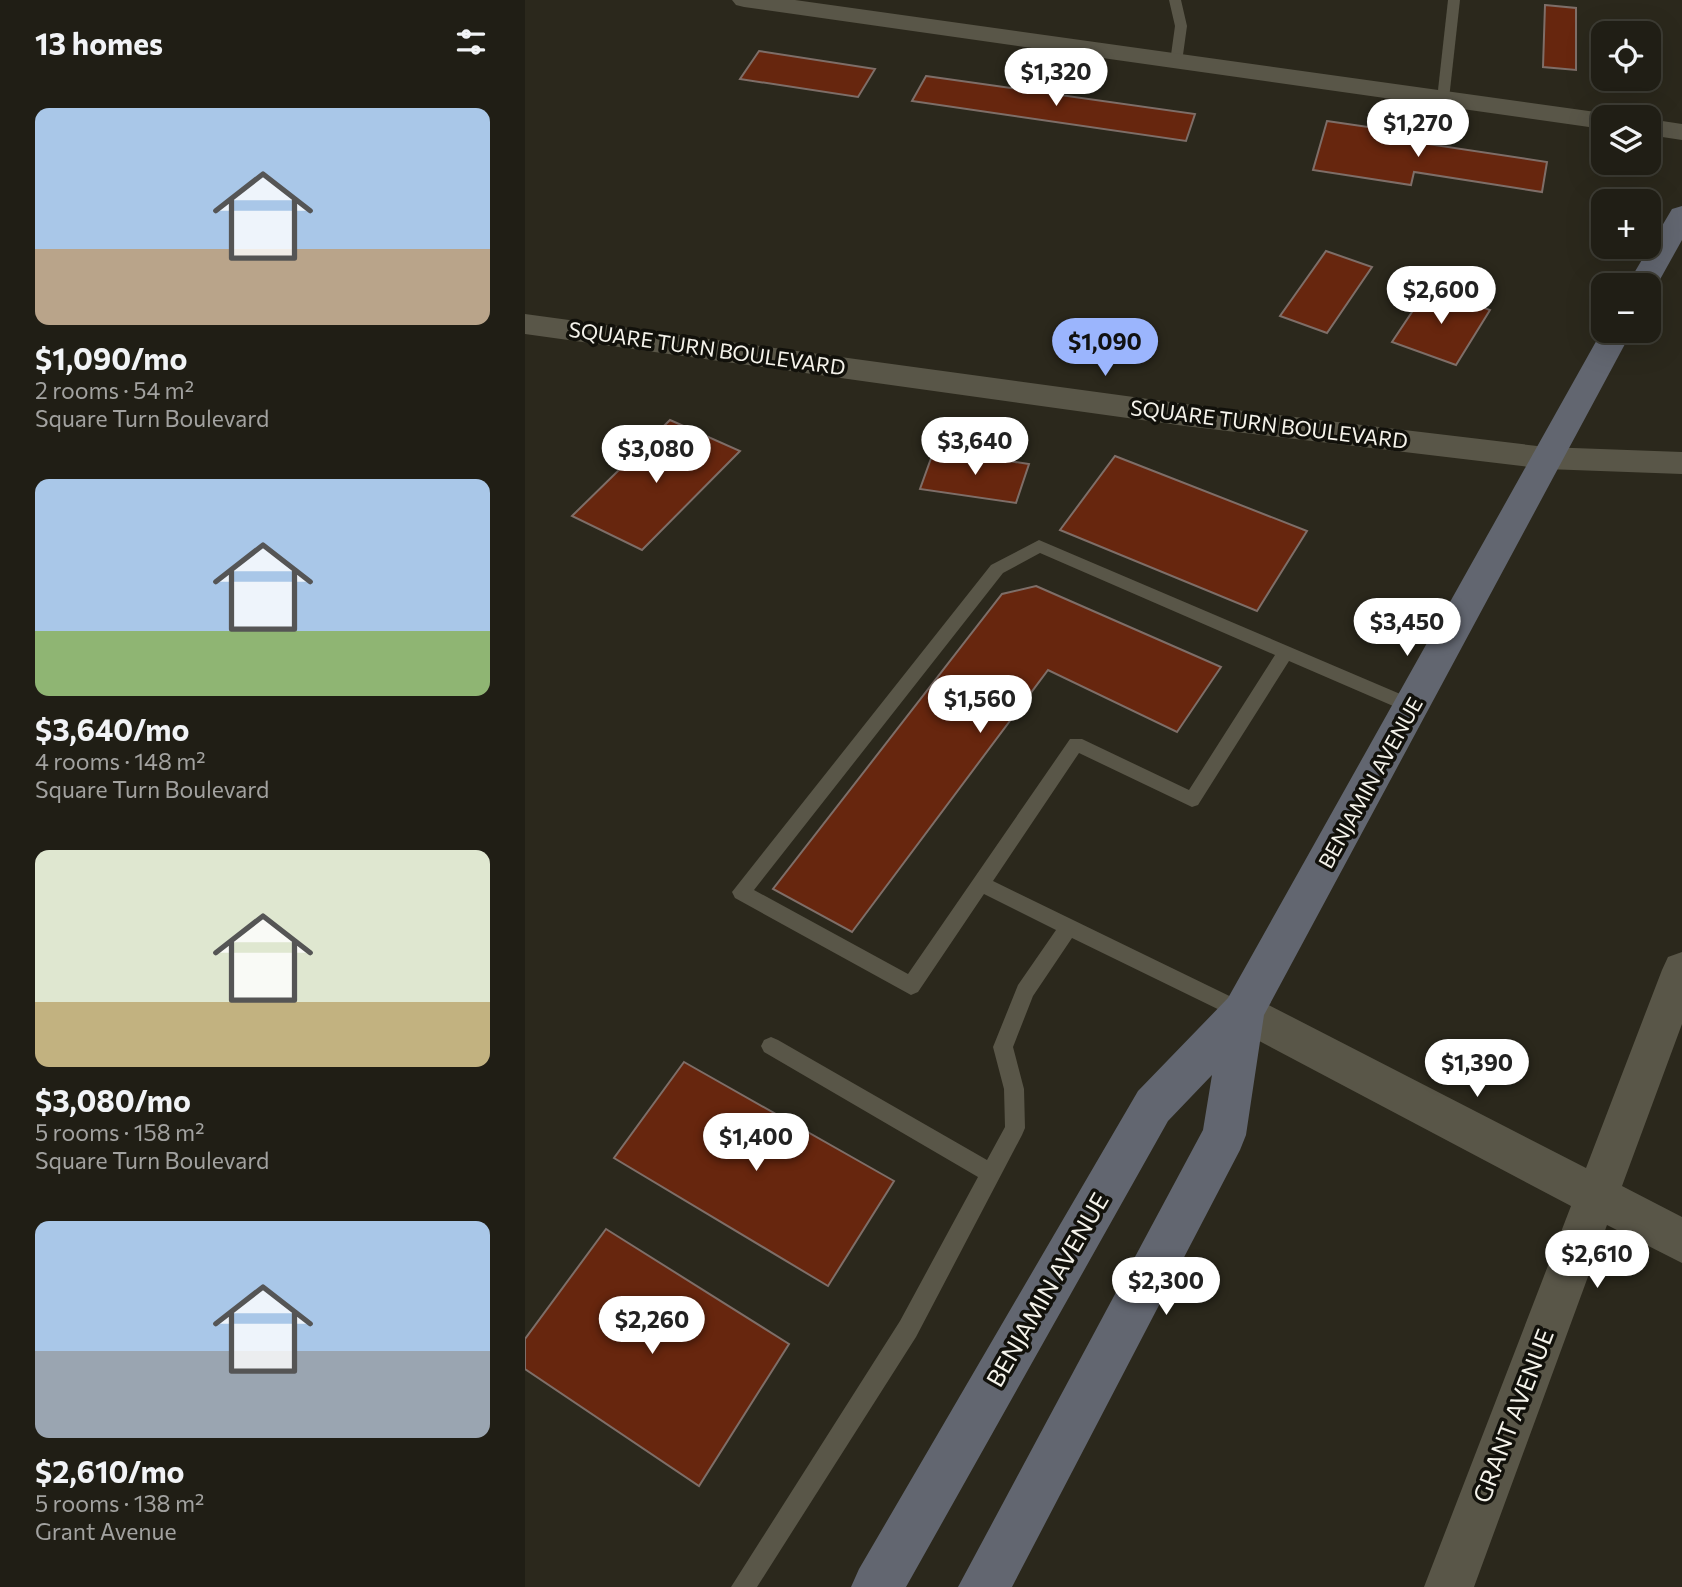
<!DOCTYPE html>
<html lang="en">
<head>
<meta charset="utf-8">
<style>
  :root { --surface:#201e15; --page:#28271e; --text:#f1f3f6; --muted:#a2a2a0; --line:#3d3c34; --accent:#9bb5fd }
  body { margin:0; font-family:Commissioner,sans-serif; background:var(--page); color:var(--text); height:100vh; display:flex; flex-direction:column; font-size:26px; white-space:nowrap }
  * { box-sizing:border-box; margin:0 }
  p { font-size:23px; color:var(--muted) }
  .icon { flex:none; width:38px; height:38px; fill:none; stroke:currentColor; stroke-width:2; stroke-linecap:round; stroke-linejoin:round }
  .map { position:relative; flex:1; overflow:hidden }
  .sheet { display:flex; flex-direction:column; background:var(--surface); width:525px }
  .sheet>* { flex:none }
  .tools { position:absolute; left:1066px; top:21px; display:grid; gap:14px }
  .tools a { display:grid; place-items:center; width:70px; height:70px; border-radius:14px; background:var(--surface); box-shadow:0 7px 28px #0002,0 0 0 2px var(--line); font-size:35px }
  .price { position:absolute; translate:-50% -60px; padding:0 16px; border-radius:24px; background:#fff; color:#222; font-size:23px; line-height:46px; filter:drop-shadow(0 2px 4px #0008) }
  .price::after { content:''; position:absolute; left:50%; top:42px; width:21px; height:16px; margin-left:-10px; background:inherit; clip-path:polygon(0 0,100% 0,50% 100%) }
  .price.on { background:var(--accent); color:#111 }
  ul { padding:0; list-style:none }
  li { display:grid; align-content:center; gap:14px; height:371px; padding:0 35px }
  li span { display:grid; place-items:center; height:217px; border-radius:14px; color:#555 }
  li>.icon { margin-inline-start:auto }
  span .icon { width:126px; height:126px; fill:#fffc; stroke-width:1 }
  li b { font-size:30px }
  h2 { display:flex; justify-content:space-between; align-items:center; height:84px; padding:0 35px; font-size:30px }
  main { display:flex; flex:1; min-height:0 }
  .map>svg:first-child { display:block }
  .building { fill:#67260e; stroke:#7e6e68; stroke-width:2 }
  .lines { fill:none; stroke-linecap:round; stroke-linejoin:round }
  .lane { fill:#595648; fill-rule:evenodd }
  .street { fill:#595648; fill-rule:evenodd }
  .secondary { fill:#626670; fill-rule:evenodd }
  .labels { text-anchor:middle; stroke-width:7; stroke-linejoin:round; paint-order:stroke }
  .street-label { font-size:21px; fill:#f5f3eb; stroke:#12110b }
  .near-street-label { font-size:24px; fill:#f5f3eb; stroke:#12110b }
</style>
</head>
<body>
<main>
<section class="sheet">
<h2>13 homes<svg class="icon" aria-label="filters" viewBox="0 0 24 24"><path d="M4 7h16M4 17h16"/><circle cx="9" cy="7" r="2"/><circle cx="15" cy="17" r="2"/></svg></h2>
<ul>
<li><span style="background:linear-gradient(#a9c7e8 65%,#b9a48a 0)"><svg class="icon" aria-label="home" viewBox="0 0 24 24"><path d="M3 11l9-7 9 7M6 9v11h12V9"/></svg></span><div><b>$1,090/mo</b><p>2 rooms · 54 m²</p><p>Square Turn Boulevard</p></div></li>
<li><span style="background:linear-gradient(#a9c7e8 70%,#8fb573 0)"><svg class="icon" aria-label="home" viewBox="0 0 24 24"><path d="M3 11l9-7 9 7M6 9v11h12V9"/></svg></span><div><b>$3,640/mo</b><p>4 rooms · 148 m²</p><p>Square Turn Boulevard</p></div></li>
<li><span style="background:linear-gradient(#dfe7d0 70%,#c2b280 0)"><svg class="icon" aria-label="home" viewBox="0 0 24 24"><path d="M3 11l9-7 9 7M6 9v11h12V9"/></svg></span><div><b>$3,080/mo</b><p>5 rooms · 158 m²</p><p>Square Turn Boulevard</p></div></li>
<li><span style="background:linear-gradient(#a9c7e8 60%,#9aa5b1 0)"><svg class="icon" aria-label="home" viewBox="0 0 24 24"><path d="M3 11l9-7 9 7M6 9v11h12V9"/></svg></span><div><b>$2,610/mo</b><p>5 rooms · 138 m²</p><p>Grant Avenue</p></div></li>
</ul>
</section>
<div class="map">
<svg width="1157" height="1587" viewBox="0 0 1157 1587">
  <rect width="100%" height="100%" fill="#2b281c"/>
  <g class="building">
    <path d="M1020,5L1051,8V70L1018,67Z"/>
    <path d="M234,51L350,69L333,97L215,79Z"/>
    <path d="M401,76L670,114L661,141L387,101Z"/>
    <path d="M802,121L898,135L896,143L1022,162L1017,192L889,172L886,185L788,170Z"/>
    <path d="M801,251L847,267L802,333L755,316Z"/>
    <path d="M903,288L965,310L931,365L867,342Z"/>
    <path d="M145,420L215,451L117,550L47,516Z"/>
    <path d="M409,450L504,464L491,503L395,489Z"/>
    <path d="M590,456L782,531L732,611L535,530Z"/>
    <path d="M511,586L696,667L652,732L523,670L327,932L248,889L477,594Z"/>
    <path d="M159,1062L369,1181L303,1286L89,1158Z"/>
    <path d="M81,1229L264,1344L174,1486L0,1369V1339Z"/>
  </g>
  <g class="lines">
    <g class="lane">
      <path d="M644,0H656L662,26L657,62L651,66L645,62L650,26Z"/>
      <path d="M923,0H935L924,99L918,103L912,99Z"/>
      <path d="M514,540L894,702L896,707L894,712H882L764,661L673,805L667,807L554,753L468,881L725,1006L728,1012L725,1018L718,1021L711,1018L547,938L508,996L488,1047L499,1089L500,1128L497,1135L391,1337L232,1587H206L375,1321L453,1177L239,1052L236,1046L239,1040L246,1037L253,1040L462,1160L480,1127L479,1089L468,1047L493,985L531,930L459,894L393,992L386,995L210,898L207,892L466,565ZM515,553L750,655L664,790L557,739H545L383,974L229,890L478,573Z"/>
    </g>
    <g class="street">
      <path d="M207,0H270L1078,113L1088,117H1078V129L219,7L211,5Z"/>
      <path d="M1124,119L1157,124V140L1124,135Z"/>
      <path d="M0,314L660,404L1021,447L1157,452V474L1021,469L660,426L0,334Z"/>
      <path d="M1157,952V1024L1097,1186L1157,1217V1263L1082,1225L949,1587H899L1046,1206L704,1025L698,1012L704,999L718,993L732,999L1061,1168L1137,970L1143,957Z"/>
    </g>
    <g class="secondary">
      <path d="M1157,206V240L1128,292L1124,293V285H1102L1147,209Z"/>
      <path d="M1078,329L1107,331L739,1015L721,1135L715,1150L487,1587H433L678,1130L687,1075L643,1121L381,1587H326L334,1569L613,1091L703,998Z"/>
    </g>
  </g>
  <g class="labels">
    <g class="street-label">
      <text transform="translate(182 349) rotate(8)" y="7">SQUARE TURN BOULEVARD</text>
      <text transform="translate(744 425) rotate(7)" y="7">SQUARE TURN BOULEVARD</text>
      <text transform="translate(846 783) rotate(-61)" y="7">BENJAMIN AVENUE</text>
    </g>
    <g class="near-street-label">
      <text transform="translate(523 1290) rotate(-60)" y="8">BENJAMIN AVENUE</text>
      <text transform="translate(989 1416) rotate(-69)" y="8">GRANT AVENUE</text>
    </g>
  </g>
</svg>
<div class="tools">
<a><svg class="icon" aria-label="locate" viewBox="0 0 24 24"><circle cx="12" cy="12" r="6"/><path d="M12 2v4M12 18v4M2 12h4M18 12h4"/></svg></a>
<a><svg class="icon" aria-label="layers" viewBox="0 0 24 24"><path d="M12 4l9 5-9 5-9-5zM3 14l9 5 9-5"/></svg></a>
<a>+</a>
<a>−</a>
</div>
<b class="price" style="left:531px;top:108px">$1,320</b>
<b class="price" style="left:893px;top:159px">$1,270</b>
<b class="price" style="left:916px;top:326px">$2,600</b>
<b class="price on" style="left:580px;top:378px">$1,090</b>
<b class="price" style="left:450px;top:477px">$3,640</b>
<b class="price" style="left:131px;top:485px">$3,080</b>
<b class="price" style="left:882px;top:658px">$3,450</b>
<b class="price" style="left:455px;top:735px">$1,560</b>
<b class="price" style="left:952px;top:1099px">$1,390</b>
<b class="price" style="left:231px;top:1173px">$1,400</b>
<b class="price" style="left:1072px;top:1290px">$2,610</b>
<b class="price" style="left:641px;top:1317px">$2,300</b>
<b class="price" style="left:127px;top:1356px">$2,260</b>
</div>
</main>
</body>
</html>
